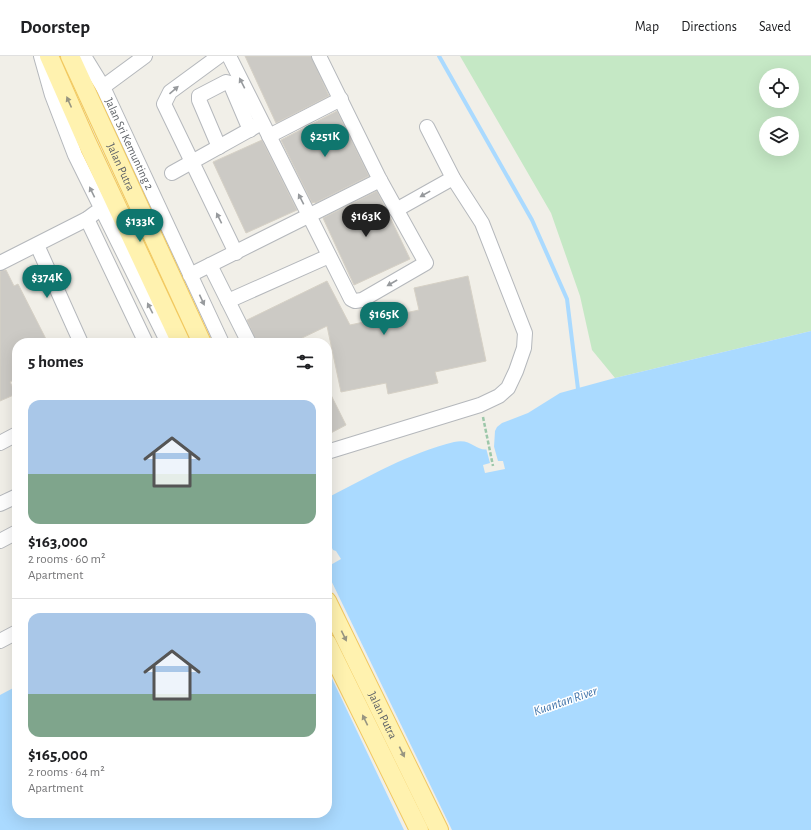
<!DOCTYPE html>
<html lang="en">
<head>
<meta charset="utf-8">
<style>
  :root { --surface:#fff; --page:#f2f2f2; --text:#202124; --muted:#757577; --line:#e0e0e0; --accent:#0f766e }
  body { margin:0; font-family:"Alegreya Sans",sans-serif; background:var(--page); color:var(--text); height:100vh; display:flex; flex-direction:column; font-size:15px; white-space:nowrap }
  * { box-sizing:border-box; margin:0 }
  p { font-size:13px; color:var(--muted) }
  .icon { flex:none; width:22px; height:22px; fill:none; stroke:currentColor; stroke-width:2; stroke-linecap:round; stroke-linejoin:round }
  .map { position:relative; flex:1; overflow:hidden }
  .details { position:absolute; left:12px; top:282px; width:320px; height:480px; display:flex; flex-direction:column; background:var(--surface); border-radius:16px; box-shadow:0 4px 16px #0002 }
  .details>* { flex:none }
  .buttons { position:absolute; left:759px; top:12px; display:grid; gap:8px }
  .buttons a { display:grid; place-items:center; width:40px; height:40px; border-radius:50%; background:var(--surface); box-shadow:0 4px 16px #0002; font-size:20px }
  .price { position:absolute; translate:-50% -34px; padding:0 9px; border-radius:14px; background:var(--accent); color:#fff; font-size:13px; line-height:26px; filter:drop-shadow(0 1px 2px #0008) }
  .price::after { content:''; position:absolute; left:50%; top:24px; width:12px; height:9px; margin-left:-6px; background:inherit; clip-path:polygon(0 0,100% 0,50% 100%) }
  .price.selected { background:#222; color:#fff }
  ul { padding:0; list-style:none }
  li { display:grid; align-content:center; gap:8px; height:212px; padding:0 16px }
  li+li { border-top:1px solid var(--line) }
  li span { display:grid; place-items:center; height:124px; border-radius:12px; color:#555 }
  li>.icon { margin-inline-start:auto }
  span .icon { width:72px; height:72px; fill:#fffc; stroke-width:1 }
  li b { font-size:17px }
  h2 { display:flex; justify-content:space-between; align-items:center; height:48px; padding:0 16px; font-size:17px }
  header { display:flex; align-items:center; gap:24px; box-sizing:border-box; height:56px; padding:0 20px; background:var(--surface); border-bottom:1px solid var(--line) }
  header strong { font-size:19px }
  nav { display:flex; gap:22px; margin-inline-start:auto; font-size:14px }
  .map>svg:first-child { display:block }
  .green { fill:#c5e8c5; fill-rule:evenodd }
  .water { fill:#aadaff }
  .pier { fill:#f1efe8 }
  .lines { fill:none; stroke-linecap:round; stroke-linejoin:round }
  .stream { stroke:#aadaff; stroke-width:4 }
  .building { fill:#cccac5; stroke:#d6d1c6 }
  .minor-casing { stroke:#b5b8bc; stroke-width:16 }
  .major-casing { stroke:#f2c960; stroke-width:20 }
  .path { stroke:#9cc7a9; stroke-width:2.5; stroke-dasharray:4 2; stroke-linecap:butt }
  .minor { stroke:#fff; stroke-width:14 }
  .major { stroke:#fff2af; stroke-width:18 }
  .oneway { fill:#979a9d }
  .oneway2 { fill:#979581 }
  .labels { text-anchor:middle; stroke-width:3; stroke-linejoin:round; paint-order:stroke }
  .street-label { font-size:12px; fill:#5f6368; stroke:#fff }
  .water-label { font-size:13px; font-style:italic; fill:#4174aa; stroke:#fff }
</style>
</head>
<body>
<header>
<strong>Doorstep</strong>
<nav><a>Map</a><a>Directions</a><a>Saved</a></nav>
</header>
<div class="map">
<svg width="811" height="774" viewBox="0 0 811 774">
  <rect width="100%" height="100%" fill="#f1efe8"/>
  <path class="green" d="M460,0H811V275L615,322L592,294L580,240L551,157ZM766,19H792V45H766ZM766,67H792V93H766Z"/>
  <path class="water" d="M811,275V774H0V639L17,630V757H327V442C368,421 409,397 454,386C474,381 477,400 494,391L495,375L497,371L502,367L528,357L560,337L615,322Z"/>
  <g class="pier">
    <path d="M493,387L498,405H503L505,413L485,417L483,409L490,407L486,392L492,390Z"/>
    <path d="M327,482L333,494L336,495L341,503L327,511Z"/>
    <path d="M327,516L452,774H404L327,612Z"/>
  </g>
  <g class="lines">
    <path class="stream" d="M439,0L532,164L567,243L578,333"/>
  </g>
  <g class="building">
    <path d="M245,0H311L329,40L276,67Z"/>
    <path d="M337,55L369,120L315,147V146L312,147L281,84Z"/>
    <path d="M262,84L297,154L246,177L213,106Z"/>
    <path d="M377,135L386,153L410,203L354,229L323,162Z"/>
    <path d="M6,214L14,230L18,228L48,287H17V322L10,326L16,338L0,345V215Z"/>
    <path d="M468,220L486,305L435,316L438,327L388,338L386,327L341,336L327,270L302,282L305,287H257L247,264L327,225L350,269L419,254L414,232Z"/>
    <path d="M327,331L346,369L327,379Z"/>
  </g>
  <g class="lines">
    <defs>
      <g id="minor">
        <path d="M41,0L52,39L75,99L168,287"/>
        <path id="s1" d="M84,0L103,31L222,287"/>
        <path d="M219,0L170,36L164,48L236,197"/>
        <path d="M229,0L351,243L355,245L362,244L426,207L380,124L319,0"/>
        <path d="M103,31L145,0"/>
        <path d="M269,80L341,43"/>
        <path d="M219,91L199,44V40L226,26L230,27L250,74"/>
        <path d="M172,117L258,69"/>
        <path d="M396,154L453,122"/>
        <path d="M87,163L146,287"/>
        <path d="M37,189L81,287"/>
        <path d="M0,207L87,163L95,157"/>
        <path d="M210,209L249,287"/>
        <path d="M190,219L380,124"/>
        <path d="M228,245L329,200"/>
        <path d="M0,387L17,378"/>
        <path d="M327,396L480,349L499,340L508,332L516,315L524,292L525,277L482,167L453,122L427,71"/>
        <path d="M0,448L17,440"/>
        <path d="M0,485L17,476"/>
        <path d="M0,585L17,576"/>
      </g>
      <g id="major">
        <path d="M49,0L85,82L181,287"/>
        <path id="s2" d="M70,0L202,287"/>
        <path id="s3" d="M327,545L439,774"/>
        <path d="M327,587L419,774"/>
      </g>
    </defs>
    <use href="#minor" class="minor-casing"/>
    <use href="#major" class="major-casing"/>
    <g class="path">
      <path d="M483,361L493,410"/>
      <path d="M327,496L331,504"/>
    </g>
    <use href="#minor" class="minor"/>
    <use href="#major" class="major"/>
  </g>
  <defs><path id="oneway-solid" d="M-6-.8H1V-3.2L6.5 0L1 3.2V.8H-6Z"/></defs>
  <g class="oneway">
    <use href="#oneway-solid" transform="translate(242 27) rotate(-117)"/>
    <use href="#oneway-solid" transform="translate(174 34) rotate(-41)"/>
    <use href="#oneway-solid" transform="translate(92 136) rotate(-116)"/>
    <use href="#oneway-solid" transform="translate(425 138) rotate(151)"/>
    <use href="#oneway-solid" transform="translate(301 143) rotate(-117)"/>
    <use href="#oneway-solid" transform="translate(219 162) rotate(-116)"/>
    <use href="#oneway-solid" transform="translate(392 227) rotate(150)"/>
    <use href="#oneway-solid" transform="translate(202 244) rotate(65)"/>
    <use href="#oneway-solid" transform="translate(150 252) rotate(-117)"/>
  </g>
  <g class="oneway2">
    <use href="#oneway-solid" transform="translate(69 46) rotate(-114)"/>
    <use href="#oneway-solid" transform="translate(344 580) rotate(64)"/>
    <use href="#oneway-solid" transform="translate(365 664) rotate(-116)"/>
    <use href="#oneway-solid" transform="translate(402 696) rotate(64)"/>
  </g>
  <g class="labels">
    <g class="street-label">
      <text dy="4" stroke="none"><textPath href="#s1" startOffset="99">Jalan Sri Kemunting 2</textPath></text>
      <text dy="4" stroke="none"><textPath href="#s2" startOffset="122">Jalan Putra</textPath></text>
      <text dy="4" stroke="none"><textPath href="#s3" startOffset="127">Jalan Putra</textPath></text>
    </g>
    <g class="water-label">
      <text transform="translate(565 644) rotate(-19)" y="5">Kuantan River</text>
    </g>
  </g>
</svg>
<div class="buttons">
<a><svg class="icon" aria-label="locate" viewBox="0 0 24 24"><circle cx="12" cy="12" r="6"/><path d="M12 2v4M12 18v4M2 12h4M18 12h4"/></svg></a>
<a><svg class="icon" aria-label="layers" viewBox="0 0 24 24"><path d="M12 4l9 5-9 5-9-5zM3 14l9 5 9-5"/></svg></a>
</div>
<b class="price" style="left:325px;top:102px">$251K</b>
<b class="price selected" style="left:366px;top:182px">$163K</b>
<b class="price" style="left:140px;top:187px">$133K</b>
<b class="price" style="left:47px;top:243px">$374K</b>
<b class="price" style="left:384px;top:280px">$165K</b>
<section class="details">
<h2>5 homes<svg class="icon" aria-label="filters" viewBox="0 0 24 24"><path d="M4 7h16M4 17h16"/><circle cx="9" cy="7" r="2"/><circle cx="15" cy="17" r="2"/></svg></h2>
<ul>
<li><span style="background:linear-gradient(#a9c7e8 60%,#7fa58c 0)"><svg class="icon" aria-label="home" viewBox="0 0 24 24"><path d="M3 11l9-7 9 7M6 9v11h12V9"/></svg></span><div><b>$163,000</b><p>2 rooms · 60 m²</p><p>Apartment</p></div></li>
<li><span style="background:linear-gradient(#a9c7e8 65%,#7fa58c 0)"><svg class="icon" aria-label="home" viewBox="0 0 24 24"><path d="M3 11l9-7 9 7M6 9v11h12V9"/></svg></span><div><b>$165,000</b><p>2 rooms · 64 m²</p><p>Apartment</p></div></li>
</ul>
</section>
</div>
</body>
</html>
